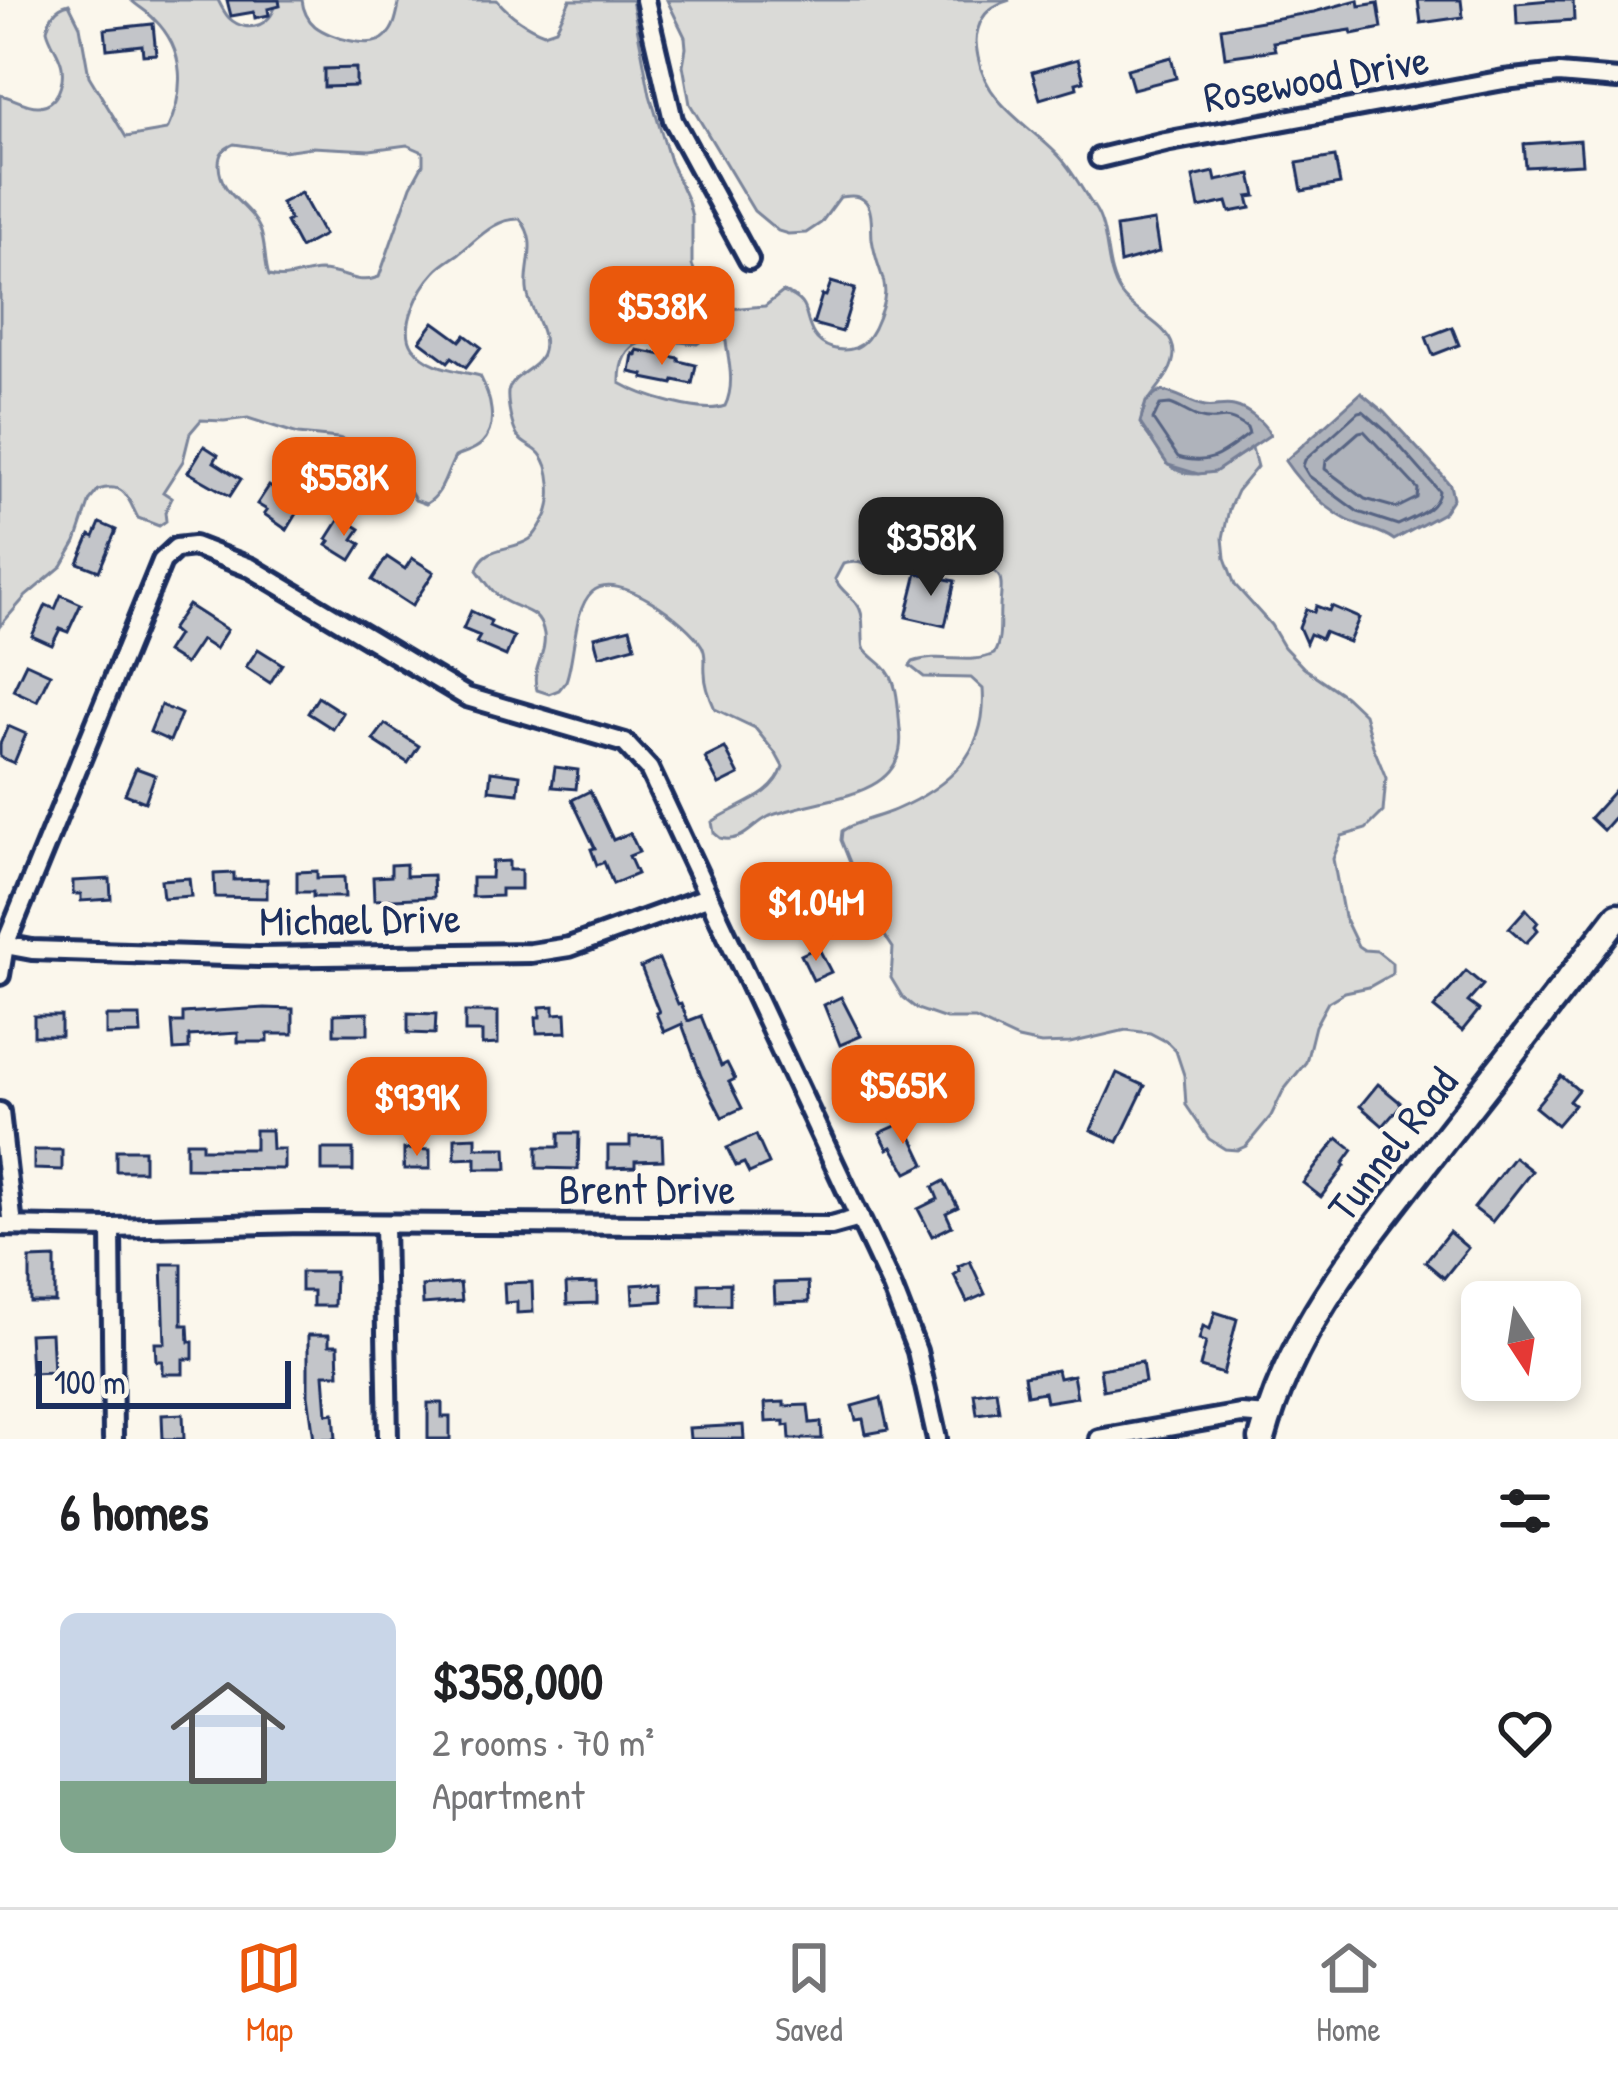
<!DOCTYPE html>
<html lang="en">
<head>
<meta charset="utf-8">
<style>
  :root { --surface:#fff; --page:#f6f6f6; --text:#202124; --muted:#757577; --line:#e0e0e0; --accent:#ea580c }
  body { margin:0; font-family:"Patrick Hand",sans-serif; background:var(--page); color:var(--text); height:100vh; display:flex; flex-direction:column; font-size:45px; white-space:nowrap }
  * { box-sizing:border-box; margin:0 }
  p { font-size:39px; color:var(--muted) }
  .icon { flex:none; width:66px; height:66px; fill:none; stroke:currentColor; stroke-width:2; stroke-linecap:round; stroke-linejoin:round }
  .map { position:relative; height:1439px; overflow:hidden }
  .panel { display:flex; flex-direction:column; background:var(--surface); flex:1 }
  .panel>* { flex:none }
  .needle { width:78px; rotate:168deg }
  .tools { position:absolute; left:1461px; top:1281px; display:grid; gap:24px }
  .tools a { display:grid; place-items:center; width:120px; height:120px; border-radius:18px; background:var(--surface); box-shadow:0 6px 18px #0003; font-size:60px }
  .scale { position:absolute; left:36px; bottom:30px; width:255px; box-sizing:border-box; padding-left:12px; border:6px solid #1b2f5e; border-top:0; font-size:33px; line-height:42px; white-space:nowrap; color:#1b2f5e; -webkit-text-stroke:9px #fbf7ec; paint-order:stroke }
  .price { position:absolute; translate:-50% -102px; padding:0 27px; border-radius:24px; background:var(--accent); color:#fff; font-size:39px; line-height:78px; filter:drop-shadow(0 3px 6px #0008) }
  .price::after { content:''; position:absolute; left:50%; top:72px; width:36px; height:27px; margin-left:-18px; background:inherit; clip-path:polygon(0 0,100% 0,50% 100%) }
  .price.current { background:#222; color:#fff }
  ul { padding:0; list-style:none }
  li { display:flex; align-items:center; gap:36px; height:300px; padding:0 60px }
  li span { display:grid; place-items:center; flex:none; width:336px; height:240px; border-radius:18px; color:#555 }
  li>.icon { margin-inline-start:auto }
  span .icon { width:144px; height:144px; fill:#fffc; stroke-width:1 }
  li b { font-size:51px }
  h2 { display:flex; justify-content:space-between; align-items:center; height:144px; padding:0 60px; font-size:51px }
  .menu { display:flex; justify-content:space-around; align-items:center; height:168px; border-top:3px solid var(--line); background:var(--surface); font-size:33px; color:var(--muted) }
  .menu a { display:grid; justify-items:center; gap:6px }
  .menu .current { color:var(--accent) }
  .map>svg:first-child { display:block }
  .green { fill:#dadad7; stroke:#7a849a; stroke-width:3; fill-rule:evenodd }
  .water { fill:#afb3bb; stroke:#747e96; stroke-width:3 }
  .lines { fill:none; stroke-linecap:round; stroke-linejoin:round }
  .shore { stroke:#566483; stroke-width:3 }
  .building { fill:#c3c5c9; stroke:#1b2f5e; stroke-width:3 }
  .street-casing { stroke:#1b2f5e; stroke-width:26 }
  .secondary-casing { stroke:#1b2f5e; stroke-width:33 }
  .street { stroke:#fbf7ec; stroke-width:16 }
  .secondary { stroke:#fbf7ec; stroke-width:24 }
  .labels { text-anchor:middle; stroke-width:9; stroke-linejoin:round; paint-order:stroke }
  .street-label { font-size:42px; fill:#1b2f5e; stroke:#fbf7ec }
</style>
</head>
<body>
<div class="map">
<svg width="1618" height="1439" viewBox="0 0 1618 1439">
  <rect width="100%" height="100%" fill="#fbf7ec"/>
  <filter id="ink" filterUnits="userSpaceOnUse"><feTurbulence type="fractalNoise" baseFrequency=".00833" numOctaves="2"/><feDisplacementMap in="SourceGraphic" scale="24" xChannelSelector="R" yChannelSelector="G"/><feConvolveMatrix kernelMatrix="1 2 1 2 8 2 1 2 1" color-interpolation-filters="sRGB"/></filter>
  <g filter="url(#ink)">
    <path class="green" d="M131,0H218C220,4 226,15 229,18C248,36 275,24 276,0H302C303,9 307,19 315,26C329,37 372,51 386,36C396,27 397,12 400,0H497C510,15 525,26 544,33L556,29L570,0H632L650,95L670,161L688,201L692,217V265L711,315V327L707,337L697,344C660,340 619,329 620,383C642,396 702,415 725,406C739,377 722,345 724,314L729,309L765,306L783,292C812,302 802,316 814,335C822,348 841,353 855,348C865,344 869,337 874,328C896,280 879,284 872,239C871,228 873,211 866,202C859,194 849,196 840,197L821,223L806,233L788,234L778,231L754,211L690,104L683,65L686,48L685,37L667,0H1010C993,5 983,12 978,29C975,39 976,46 978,57C986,103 1026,123 1057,154C1072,169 1082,190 1094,207C1111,232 1103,267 1121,294C1135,315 1174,326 1174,354C1173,384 1133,402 1143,428C1145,433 1151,437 1154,442C1159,451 1161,458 1169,465C1198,488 1226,462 1252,448L1257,467L1237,491L1229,509L1223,538L1225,558L1235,585L1271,625L1284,647L1304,668L1345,696L1364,714L1373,746L1386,778L1383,812L1366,829L1342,836L1333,859L1344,917L1358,946L1364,950L1377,951L1392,963V974L1369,987L1345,992L1328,1002L1315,1026L1306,1062L1283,1091L1271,1116L1246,1146L1237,1150L1225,1149L1209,1139L1186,1105L1184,1075L1176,1051L1167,1042L1150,1033L1126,1030L1070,1043L1041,1044L1018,1039L975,1019H946L917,1009L903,998L891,978L893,948L871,915L841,840L842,831C857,820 877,818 895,810C948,787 988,753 983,689L971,678L924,677L910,666L913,662C941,652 968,666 994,654C1002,639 999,624 1000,607C1000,599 1003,586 1000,578C987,553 911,572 888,572C868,572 866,557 843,564L835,579C841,591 850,595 857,604C866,616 861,635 864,648C870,656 877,660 884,667C899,681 898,710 900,729C909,796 831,796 786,811C780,813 774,814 768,817C751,826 742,844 720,838L714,833L712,822C736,805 774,798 783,767L776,754L755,728L715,709C710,698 705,685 705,673C704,663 707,655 702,646C688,622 618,569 592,592C573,609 575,658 566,681L559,690L549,694L537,690C530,670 547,655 544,634C540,608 519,611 502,599C492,593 484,579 477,570C485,544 511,552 530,539C536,535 542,523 546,516C553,501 552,467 540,454C534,447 524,445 518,437C512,428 507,403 508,392C512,373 539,370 543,351C548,329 528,310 527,289C525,262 539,243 520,219C494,218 477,240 457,255C450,260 441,265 435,272C420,288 399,327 413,347C429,369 457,370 480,376C490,395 499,426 482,443C475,451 464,452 455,457C445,475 444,493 426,504L415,500L397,469L377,449L338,438L298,434L248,418L224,421L201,420L190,433L183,461L163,492L172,498L165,512L166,521L159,526L138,518C128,499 125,481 98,490L90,500L76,542L62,566L26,596L0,626V95C13,97 26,107 39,106C58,105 64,83 62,67C60,54 50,43 47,30C50,17 55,7 69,4L80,26L89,76L126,137L167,130C185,92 186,50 154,19C147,11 138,7 131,0ZM234,144L283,151L312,147L370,150L407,145L423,152V164L411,186L379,277C355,286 344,271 320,271C302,272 287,281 269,276C264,261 266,244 260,229C249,203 220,196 219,165C219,153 223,149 234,144Z"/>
    <g class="water">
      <path d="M1160,391C1178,392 1188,403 1205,406C1215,408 1224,403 1234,406C1247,409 1265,423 1270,435L1215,472L1198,474L1168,465L1140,423L1146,402Z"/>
      <path d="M1361,393L1384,412L1442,475L1450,485L1453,498L1443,513L1394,540C1382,531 1371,530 1358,525C1331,515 1301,485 1285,461Z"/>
    </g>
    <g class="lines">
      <g class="shore">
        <path d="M1170,404C1180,407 1189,414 1198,417C1222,425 1221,409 1247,428L1249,434C1223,453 1211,467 1178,457L1153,420L1160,405Z"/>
        <path d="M1363,411L1388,433L1439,491C1438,510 1413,517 1398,525L1358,512L1309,476L1303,466L1305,460L1358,412Z"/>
        <path d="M1364,431L1418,489L1417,498L1397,508L1365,499L1325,469L1326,461L1359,432Z"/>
      </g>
    </g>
    <g class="building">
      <path d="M227,0H279L280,6L268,9L269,15L255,18L254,12L231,16Z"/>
      <path d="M1358,0L1359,6L1378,3L1382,28L1352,34L1351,30L1273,42L1275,50L1225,57L1221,28L1314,12Z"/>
      <path d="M1418,0H1461L1463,17L1421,23Z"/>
      <path d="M1550,0H1573L1574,20L1517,24L1516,3Z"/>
      <path d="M153,24L156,54L143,55L142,45L107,49L105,29Z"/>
      <path d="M1171,57L1176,78L1133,89L1127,69Z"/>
      <path d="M1078,59L1084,81L1076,83L1077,88L1040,99L1032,72Z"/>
      <path d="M356,68V86L324,87V69Z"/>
      <path d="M1580,140L1582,164L1526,167L1524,144Z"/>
      <path d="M1335,157L1340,184L1302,191L1297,163Z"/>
      <path d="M1214,172L1216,181L1251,174L1256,196L1248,197L1251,208L1230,212L1227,202L1199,208L1193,177Z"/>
      <path d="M301,193L324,235L300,248L286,222L290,220L281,203Z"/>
      <path d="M1154,221L1159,252L1120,263L1116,227Z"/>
      <path d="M831,282L855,289L842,332L813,324L822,295L826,296Z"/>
      <path d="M434,322L460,341L465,335L481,347L466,367L452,357L448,362L420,341Z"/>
      <path d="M1452,327L1459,345L1433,355L1426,337Z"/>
      <path d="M637,350L679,358V361L696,365L692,384L674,380L673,384L643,378L644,375L630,372L633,354L636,355Z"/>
      <path d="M204,446L218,455L214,462L241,479L230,496L188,472Z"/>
      <path d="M269,486L284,496L281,501L298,512L287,530L264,514L267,510L257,504Z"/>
      <path d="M341,517L360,529L353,539L361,544L351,560L327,545L330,541L327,539Z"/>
      <path d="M100,523L116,530L99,571L78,563L90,535L94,537Z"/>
      <path d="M387,557L405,569L412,558L434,572L412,606L372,580Z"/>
      <path d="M917,573L955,581L945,626L906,617Z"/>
      <path d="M61,595L81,604L68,632L60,629L52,645L32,636L46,605L55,609Z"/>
      <path d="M188,605L227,630L215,649L201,640L185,664L166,652L177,635L171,630Z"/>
      <path d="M1316,606L1329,611L1331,606L1359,618L1349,642L1324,632L1321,639L1310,634L1306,643L1299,627L1306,609L1314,612Z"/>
      <path d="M471,611L491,621L489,626L514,637L506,656L476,643L480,636L463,629Z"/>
      <path d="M630,628L635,646L599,656L594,637Z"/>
      <path d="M258,649L282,664L270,683L246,667Z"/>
      <path d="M26,663L50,674L37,701L13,690Z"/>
      <path d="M318,697L343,713L333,729L308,713Z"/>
      <path d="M161,705L181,714L170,741L150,732Z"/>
      <path d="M385,724L419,746L408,763L373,740Z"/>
      <path d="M8,726L26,734L14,763L0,757V744Z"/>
      <path d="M725,748L739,775L719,785L705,758Z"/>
      <path d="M555,767L578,770L576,789L552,787Z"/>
      <path d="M136,768L155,775L145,802L125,794Z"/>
      <path d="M491,771L520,775L518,793L489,790Z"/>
      <path d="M1618,787V813L1603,830L1590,818Z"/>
      <path d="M590,791L613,840L630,833L639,852L629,856L637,874L613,884L604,862L597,865L591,849L595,848L572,800Z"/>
      <path d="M509,861V870H521V889H501V896L472,897V878H491L492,862Z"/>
      <path d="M406,864V876L433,875L434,897L374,900L373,877L391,876V865Z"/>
      <path d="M317,871V878L344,877L345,897H313V892H297V872Z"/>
      <path d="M234,873V880L267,879V898L215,897L214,874Z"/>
      <path d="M805,874L811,889L795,896L801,911L782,919L769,890Z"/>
      <path d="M189,878L191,896L163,898L161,880Z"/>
      <path d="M110,879L111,899L81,901V894H73V881Z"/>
      <path d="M1526,909L1538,922L1535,926L1538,930L1526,943L1509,928Z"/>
      <path d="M818,947L831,972L813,980L801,955Z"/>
      <path d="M659,959L678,1004L681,1003L688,1021L701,1016L721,1066L727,1063L735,1079L729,1082L742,1108L722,1117L701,1076L682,1024L664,1032L656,1013L659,1012L641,967Z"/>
      <path d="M1466,971L1483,985L1468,1002L1479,1010L1462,1031L1434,1008Z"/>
      <path d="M841,997L861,1036L840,1045L824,1005Z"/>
      <path d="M554,1006V1014L566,1013L567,1032L537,1033L536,1017H540V1007Z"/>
      <path d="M265,1008L293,1009V1034H268V1042H238V1033L189,1036V1049L174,1050L172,1022H183V1013Z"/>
      <path d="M465,1012H498V1044L482,1045V1032H465Z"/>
      <path d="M368,1013V1034H334V1014Z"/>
      <path d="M408,1013L436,1014L435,1034L408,1033Z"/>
      <rect x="34" y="1016" width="27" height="20"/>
      <path d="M106,1016H140L141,1034L106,1035Z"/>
      <path d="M873,1058L891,1099L872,1108L854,1067Z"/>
      <path d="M1117,1073L1145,1086L1118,1142L1091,1130Z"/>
      <path d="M1561,1076L1578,1090L1569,1101L1574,1105L1557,1125L1535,1107Z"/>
      <path d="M1378,1084L1402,1104L1383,1126L1360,1106Z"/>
      <path d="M905,1122L925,1164L907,1173L892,1147L888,1149L880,1133Z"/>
      <path d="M255,1130H271L272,1149H284V1169L186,1168V1142H202V1149H255Z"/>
      <path d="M559,1133H579L578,1169L537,1168V1147H559Z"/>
      <path d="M756,1135L769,1164L749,1173L744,1163L736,1166L727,1148Z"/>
      <path d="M662,1136L663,1160L635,1161V1167L608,1168V1146H630V1137Z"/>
      <path d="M476,1137V1148H506L507,1169H476V1158L455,1159V1138Z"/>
      <path d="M1338,1138L1353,1150L1343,1164L1345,1166L1321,1197L1303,1183Z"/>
      <rect x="322" y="1149" width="31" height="22"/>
      <path d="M404,1149L430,1150V1169H404Z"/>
      <path d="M34,1150H62V1170L34,1169Z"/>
      <rect x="116" y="1150" width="28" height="21"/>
      <path d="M1514,1157L1532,1171L1492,1222L1474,1208Z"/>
      <path d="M944,1181L958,1207L946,1213L952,1226L932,1236L918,1209L938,1199L933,1187Z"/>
      <path d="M1449,1232L1468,1248L1444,1278L1425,1262Z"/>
      <path d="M55,1258V1302H30V1259Z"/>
      <path d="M970,1261L985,1294L967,1302L954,1275L960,1271L958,1266Z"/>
      <path d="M162,1264H182V1325H188L189,1342H193V1359H183V1374H162V1361H156L155,1343H165Z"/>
      <path d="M301,1272H335L334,1306H313V1291H301Z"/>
      <path d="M532,1282L533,1312L517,1313V1302L505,1303L504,1283Z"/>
      <path d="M808,1282L809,1302L775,1303L774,1283Z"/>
      <path d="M460,1283L462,1301L423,1304L422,1286Z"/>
      <path d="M597,1283V1303L567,1304L566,1284Z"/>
      <path d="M662,1283L663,1301L633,1303L632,1285Z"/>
      <path d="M730,1283V1305H699V1284Z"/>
      <path d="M1215,1312L1237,1319L1223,1374L1200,1367L1206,1342L1199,1340L1203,1326L1210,1329Z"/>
      <path d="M51,1333L53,1372L31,1373L29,1334Z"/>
      <path d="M308,1335H329V1345H338L339,1374H324L327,1414L334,1413L336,1439H314L308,1395Z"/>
      <path d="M1142,1362L1145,1382L1103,1390L1100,1369Z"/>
      <path d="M1057,1370L1059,1378L1073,1375L1077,1397L1046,1402L1044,1392L1027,1395L1024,1376Z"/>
      <path d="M996,1390L999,1411L977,1414L974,1393Z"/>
      <path d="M881,1398L888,1430L866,1434L863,1419L856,1420L852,1406Z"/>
      <path d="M784,1402V1406L808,1405L810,1423L821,1422L822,1439H790L789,1425L784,1426V1421L766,1422L765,1403Z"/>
      <path d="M428,1403H442V1417H450V1439H428Z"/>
      <path d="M183,1414L184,1439H163L162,1415Z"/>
      <path d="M743,1425L744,1439H690L689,1428Z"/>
    </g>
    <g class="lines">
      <defs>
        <g id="street">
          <path d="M645,0L673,120L749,260"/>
          <path d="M1099,158L1165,142L1504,80L1559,74L1618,79"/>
          <path d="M5,945L32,950L258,957L531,953L569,947L707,897"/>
          <path d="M0,975L5,945L162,561L176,548L194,546L251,568L467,697L625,743L649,769L892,1287L917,1351L937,1439"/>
          <path d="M0,1112L13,1226"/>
          <path d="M384,1225L388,1439"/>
          <path d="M0,1226L111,1228L303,1223L831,1226L860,1218"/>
          <path d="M111,1228L113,1439"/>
          <path d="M1099,1439L1241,1414L1268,1416"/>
        </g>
        <path id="secondary" d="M1262,1439C1293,1323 1370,1235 1442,1142C1501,1067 1560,992 1618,916"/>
      </defs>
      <use href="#street" class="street-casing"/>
      <use href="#secondary" class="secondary-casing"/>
      <use href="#street" class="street"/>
      <use href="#secondary" class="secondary"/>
    </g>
  </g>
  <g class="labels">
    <g class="street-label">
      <text transform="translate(1316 78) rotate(-10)" y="15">Rosewood Drive</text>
      <text transform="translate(360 919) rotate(-1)" y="15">Michael Drive</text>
      <text transform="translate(1392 1144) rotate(-52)" y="15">Tunnel Road</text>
      <text x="647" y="1204">Brent Drive</text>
    </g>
  </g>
</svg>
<div class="tools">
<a><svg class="needle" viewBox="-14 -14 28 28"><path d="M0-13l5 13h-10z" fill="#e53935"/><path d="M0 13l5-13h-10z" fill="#757577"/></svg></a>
</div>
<div class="scale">100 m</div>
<b class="price" style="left:662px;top:368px">$538K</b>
<b class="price" style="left:344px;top:539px">$558K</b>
<b class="price current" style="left:931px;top:599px">$358K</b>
<b class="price" style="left:816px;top:964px">$1.04M</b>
<b class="price" style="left:903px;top:1147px">$565K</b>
<b class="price" style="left:417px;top:1159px">$939K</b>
</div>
<section class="panel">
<h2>6 homes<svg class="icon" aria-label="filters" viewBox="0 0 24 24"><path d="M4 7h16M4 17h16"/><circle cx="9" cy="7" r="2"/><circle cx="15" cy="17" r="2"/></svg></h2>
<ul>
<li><span style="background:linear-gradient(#c9d6e8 70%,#7fa58c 0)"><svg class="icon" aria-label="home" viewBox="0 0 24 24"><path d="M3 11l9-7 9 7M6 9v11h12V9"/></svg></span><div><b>$358,000</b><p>2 rooms · 70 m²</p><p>Apartment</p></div><svg class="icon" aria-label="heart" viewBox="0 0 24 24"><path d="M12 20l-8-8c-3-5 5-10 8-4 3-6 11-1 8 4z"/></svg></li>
</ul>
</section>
<nav class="menu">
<a class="current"><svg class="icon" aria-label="map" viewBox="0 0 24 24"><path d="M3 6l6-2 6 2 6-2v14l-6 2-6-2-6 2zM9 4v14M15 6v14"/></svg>Map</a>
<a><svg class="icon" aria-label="saved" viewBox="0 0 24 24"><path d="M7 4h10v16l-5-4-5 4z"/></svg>Saved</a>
<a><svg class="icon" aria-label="home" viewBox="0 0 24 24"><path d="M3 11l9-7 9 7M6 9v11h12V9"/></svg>Home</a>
</nav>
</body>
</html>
